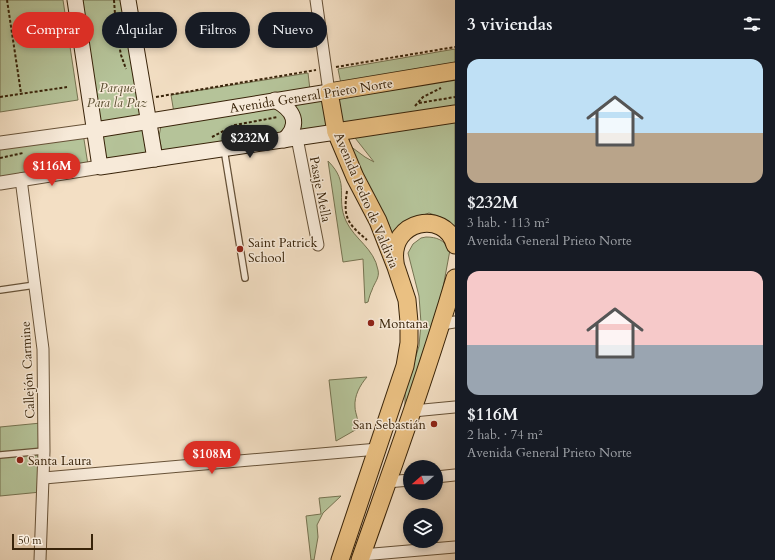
<!DOCTYPE html>
<html lang="es">
<head>
<meta charset="utf-8">
<style>
  :root { --surface:#171b24; --page:#20242c; --text:#f1f3f6; --muted:#9ea1a6; --accent:#d93025 }
  body { margin:0; font-family:Cardo,serif; background:var(--page); color:var(--text); height:100vh; display:flex; flex-direction:column; font-size:15px; white-space:nowrap }
  * { box-sizing:border-box; margin:0 }
  p { font-size:13px; color:var(--muted) }
  .icon { flex:none; width:22px; height:22px; fill:none; stroke:currentColor; stroke-width:2; stroke-linecap:round; stroke-linejoin:round }
  .map { position:relative; flex:1; overflow:hidden }
  .side { display:flex; flex-direction:column; background:var(--surface); width:320px }
  .side>* { flex:none }
  .banner { position:absolute; left:12px; top:12px; width:380px; height:36px; display:flex; gap:8px }
  .needle { width:26px; rotate:250deg }
  .buttons { position:absolute; left:403px; top:460px; display:grid; gap:8px }
  .buttons a { display:grid; place-items:center; width:40px; height:40px; border-radius:50%; background:var(--surface); box-shadow:0 2px 6px #0003; font-size:20px }
  .scale { position:absolute; left:12px; bottom:10px; width:81px; box-sizing:border-box; padding-left:4px; border:2px solid #382309; border-top:0; font-size:11px; line-height:14px; white-space:nowrap; color:#382309; -webkit-text-stroke:3px #f7ead9; paint-order:stroke }
  .price { position:absolute; translate:-50% -34px; padding:0 9px; border-radius:14px; background:var(--accent); color:#fff; font-size:13px; line-height:26px; filter:drop-shadow(0 1px 2px #0008) }
  .price::after { content:''; position:absolute; left:50%; top:24px; width:12px; height:9px; margin-left:-6px; background:inherit; clip-path:polygon(0 0,100% 0,50% 100%) }
  .price.on { background:#222; color:#fff }
  ul { padding:0; list-style:none }
  li { display:grid; align-content:center; gap:8px; height:212px; padding:0 12px }
  li span { display:grid; place-items:center; height:124px; border-radius:12px; color:#555 }
  li>.icon { margin-inline-start:auto }
  span .icon { width:72px; height:72px; fill:#fffc; stroke-width:1 }
  li b { font-size:17px }
  h2 { display:flex; justify-content:space-between; align-items:center; height:48px; padding:0 12px; font-size:17px }
  .tag { padding:0 14px; border-radius:18px; background:var(--surface); box-shadow:0 2px 6px #0003; font-size:14px; line-height:36px }
  .tag.on { background:var(--accent); color:#fff }
  main { display:flex; flex:1; min-height:0 }
  .map>svg:first-child { display:block }
  .green { fill:#b5c399; stroke:#767351 }
  .lines { fill:none; stroke-linecap:round; stroke-linejoin:round }
  .service-casing { stroke:#675238; stroke-width:8 }
  .minor-casing { stroke:#675238; stroke-width:13 }
  .tertiary-casing { stroke:#675238; stroke-width:15 }
  .secondary-casing { stroke:#382309; stroke-width:17 }
  .primary-casing { stroke:#382309; stroke-width:19 }
  .path { stroke:#382309; stroke-width:2; stroke-dasharray:3 2; stroke-linecap:butt }
  .service { stroke:#f7ead9; stroke-width:5.5 }
  .minor { stroke:#f7ead9; stroke-width:11 }
  .tertiary { stroke:#f7ead9; stroke-width:13 }
  .secondary { stroke:#f7ead9; stroke-width:15 }
  .primary { stroke:#eac082; stroke-width:17 }
  .poi-dot { fill:#8f2418; stroke:#f7ead9; stroke-width:1.5 }
  .labels { text-anchor:middle; stroke-width:3; stroke-linejoin:round; paint-order:stroke }
  .park-label { font-size:13px; font-style:italic; fill:#574b2d; stroke:#f7ead9 }
  .street-label { font-size:13px; fill:#382309; stroke:#f7ead9 }
  .poi-label { font-size:13px; fill:#382309; stroke:#f7ead9; text-anchor:start }
</style>
</head>
<body>
<main>
<div class="map">
<svg width="455" height="560" viewBox="0 0 455 560">
  <rect width="100%" height="100%" fill="#f3dfc4"/>
  <filter id="stains"><feTurbulence type="fractalNoise" baseFrequency=".005" numOctaves="4"/><feColorMatrix values="0 0 0 0 .2 0 0 0 0 .09 0 0 0 0 .02 0 0 0 .5 -.17"/></filter>
  <radialGradient id="worn" r=".72"><stop offset=".6" stop-color="#630" stop-opacity="0"/><stop offset="1" stop-color="#630" stop-opacity=".3"/></radialGradient>
  <g class="green">
    <path d="M0,0H63L78,100L0,112Z"/>
    <path d="M80,0H123L144,117L98,125Z"/>
    <path d="M455,49V65L341,84L338,69Z"/>
    <path d="M308,73L310,90L174,113L171,95Z"/>
    <path d="M455,76V108L343,125L338,94Z"/>
    <path d="M324,96L329,128L162,151L159,136L162,121Z"/>
    <path d="M455,119V230L443,218L429,213L406,221L399,226L393,237L389,225L346,143L365,157L374,162L352,134Z"/>
    <path d="M143,124L148,156L106,162L101,130Z"/>
    <path d="M83,133L88,165L0,177V146Z"/>
    <path d="M328,161C351,184 335,197 346,221C355,240 374,248 378,270C380,278 374,283 372,290C370,294 369,298 368,302L365,303L363,259L343,262Z"/>
    <path d="M426,237C437,237 444,240 450,250L442,293L405,417V392L419,346L421,323L419,296L408,253L413,244L421,238Z"/>
    <path d="M367,377C360,385 354,396 355,407C355,414 360,421 357,429L336,441L329,380Z"/>
    <path d="M41,423V492L0,496V427Z"/>
    <path d="M341,496L323,513L317,525L318,537L314,560H311L306,516L321,514L319,498Z"/>
  </g>
  <g class="lines">
    <defs>
      <g id="service">
        <path d="M224,149L245,278"/>
        <path d="M0,290L35,285"/>
        <path d="M0,455L44,451"/>
      </g>
      <g id="minor">
        <path d="M316,0L329,92"/>
        <path d="M297,138L318,245"/>
        <path d="M21,179L43,349L44,451L40,560"/>
        <path d="M442,324L455,322"/>
        <path d="M413,411L455,407"/>
        <path d="M436,477L455,475"/>
        <path d="M44,478L378,449"/>
        <path d="M387,482L410,480"/>
        <path d="M362,555L455,547"/>
      </g>
      <g id="tertiary">
        <path d="M0,143L95,130"/>
        <path d="M0,183L100,167"/>
      </g>
      <g id="secondary">
        <path d="M75,0L100,167L336,132"/>
        <path d="M128,0L155,159"/>
        <path d="M275,100C294,110 301,124 284,140"/>
        <path d="M95,130L329,92"/>
      </g>
      <g id="primary">
        <path d="M336,132L455,114"/>
        <path d="M395,262C389,220 445,209 455,245"/>
        <path d="M340,560L405,366L409,343V322L407,300L396,267L378,221L355,177L336,132L329,92L455,71"/>
        <path d="M360,560C393,466 427,373 455,278"/>
      </g>
    </defs>
    <use href="#service" class="service-casing"/>
    <use href="#minor" class="minor-casing"/>
    <use href="#tertiary" class="tertiary-casing"/>
    <use href="#secondary" class="secondary-casing"/>
    <use href="#primary" class="primary-casing"/>
    <g class="path">
      <path d="M7,0L21,93"/>
      <path d="M114,0L116,28L121,55L126,69"/>
      <path d="M336,67L455,47"/>
      <path d="M0,97L67,87"/>
      <path d="M156,97L316,70"/>
      <path d="M419,103L455,97"/>
      <path d="M415,106L423,97L441,88"/>
      <path d="M212,137L235,125L278,117"/>
      <path d="M0,158L23,153"/>
      <path d="M347,191C343,218 347,223 367,240"/>
    </g>
    <use href="#service" class="service"/>
    <use href="#minor" class="minor"/>
    <use href="#tertiary" class="tertiary"/>
    <use href="#secondary" class="secondary"/>
    <use href="#primary" class="primary"/>
  </g>
  <g class="poi-dot">
    <circle cx="240" cy="249" r="4"/>
    <circle cx="371" cy="323" r="4"/>
    <circle cx="434" cy="424" r="4"/>
    <circle cx="20" cy="460" r="4"/>
  </g>
  <g class="labels">
    <g class="park-label">
      <text x="117" y="92">Parque<tspan x="117" dy="15">Para la Paz</tspan></text>
    </g>
    <g class="street-label">
      <text transform="translate(311 95) rotate(-9)" y="5">Avenida General Prieto Norte</text>
      <text transform="translate(321 189) rotate(79)" y="5">Pasaje Mella</text>
      <text transform="translate(367 200) rotate(67)" y="5">Avenida Pedro de Valdivia</text>
      <text transform="translate(27 370) rotate(-93)" y="5">Callejón Carmine</text>
    </g>
    <g class="poi-label">
      <text x="248" y="247">Saint Patrick<tspan x="248" dy="15">School</tspan></text>
      <text x="379" y="328">Montana</text>
      <text x="426" y="429" text-anchor="end">San Sebastián</text>
      <text x="28" y="465">Santa Laura</text>
    </g>
  </g>
  <rect width="100%" height="100%" filter="url(#stains)"/>
  <rect width="100%" height="100%" fill="url(#worn)"/>
</svg>
<div class="buttons">
<a><svg class="needle" viewBox="-14 -14 28 28"><path d="M0-13l5 13h-10z" fill="#e53935"/><path d="M0 13l5-13h-10z" fill="#9ea1a6"/></svg></a>
<a><svg class="icon" aria-label="layers" viewBox="0 0 24 24"><path d="M12 4l9 5-9 5-9-5zM3 14l9 5 9-5"/></svg></a>
</div>
<div class="scale">50 m</div>
<b class="price on" style="left:250px;top:159px">$232M</b>
<b class="price" style="left:52px;top:187px">$116M</b>
<b class="price" style="left:212px;top:475px">$108M</b>
<div class="banner">
<a class="tag on">Comprar</a>
<a class="tag">Alquilar</a>
<a class="tag">Filtros</a>
<a class="tag">Nuevo</a>
</div>
</div>
<section class="side">
<h2>3 viviendas<svg class="icon" aria-label="filters" viewBox="0 0 24 24"><path d="M4 7h16M4 17h16"/><circle cx="9" cy="7" r="2"/><circle cx="15" cy="17" r="2"/></svg></h2>
<ul>
<li><span style="background:linear-gradient(#bfe0f5 60%,#b9a48a 0)"><svg class="icon" aria-label="home" viewBox="0 0 24 24"><path d="M3 11l9-7 9 7M6 9v11h12V9"/></svg></span><div><b>$232M</b><p>3 hab. · 113 m²</p><p>Avenida General Prieto Norte</p></div></li>
<li><span style="background:linear-gradient(#f6c9c9 60%,#9aa5b1 0)"><svg class="icon" aria-label="home" viewBox="0 0 24 24"><path d="M3 11l9-7 9 7M6 9v11h12V9"/></svg></span><div><b>$116M</b><p>2 hab. · 74 m²</p><p>Avenida General Prieto Norte</p></div></li>
</ul>
</section>
</main>
</body>
</html>
